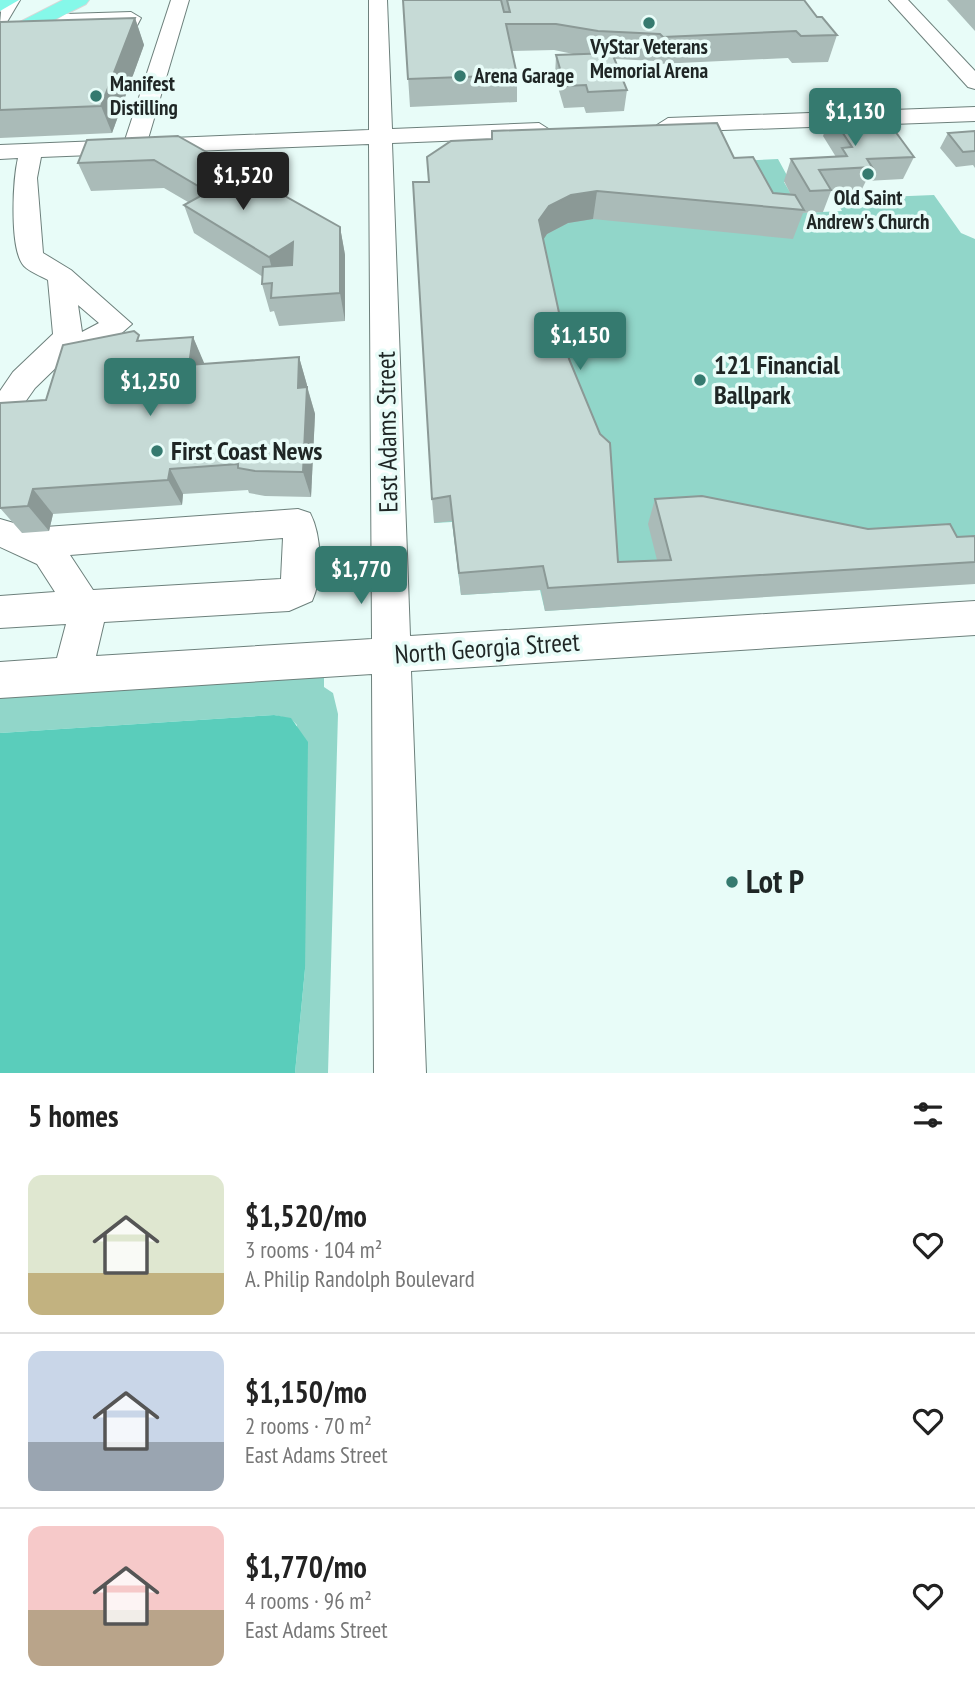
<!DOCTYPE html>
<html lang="en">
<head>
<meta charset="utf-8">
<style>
  :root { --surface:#fff; --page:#f2f2f2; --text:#222; --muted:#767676; --line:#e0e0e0; --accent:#357a6f }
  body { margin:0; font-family:"PT Sans Narrow",sans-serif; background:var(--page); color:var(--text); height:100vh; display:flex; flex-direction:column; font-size:26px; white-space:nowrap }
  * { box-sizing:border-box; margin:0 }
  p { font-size:23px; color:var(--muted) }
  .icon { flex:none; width:38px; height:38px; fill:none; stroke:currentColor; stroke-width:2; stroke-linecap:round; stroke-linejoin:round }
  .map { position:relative; height:1073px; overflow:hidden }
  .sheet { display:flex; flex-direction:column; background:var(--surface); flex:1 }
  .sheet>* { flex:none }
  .price { position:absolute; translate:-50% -60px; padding:0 16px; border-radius:7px; background:var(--accent); color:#fff; font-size:23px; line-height:46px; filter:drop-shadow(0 2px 4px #0008) }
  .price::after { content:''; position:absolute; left:50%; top:42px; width:21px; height:16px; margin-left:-10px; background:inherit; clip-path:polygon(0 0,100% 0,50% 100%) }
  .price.selected { background:#222; color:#fff }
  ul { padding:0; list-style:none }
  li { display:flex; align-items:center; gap:21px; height:175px; padding:0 28px }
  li+li { border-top:2px solid var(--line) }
  li span { display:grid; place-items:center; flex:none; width:196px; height:140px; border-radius:14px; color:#555 }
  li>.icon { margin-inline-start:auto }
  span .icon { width:84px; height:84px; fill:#fffc; stroke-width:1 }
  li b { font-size:30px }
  h2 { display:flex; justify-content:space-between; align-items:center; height:84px; padding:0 28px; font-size:30px }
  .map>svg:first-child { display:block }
  .green { fill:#91d6c9 }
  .water { fill:#5acdbb }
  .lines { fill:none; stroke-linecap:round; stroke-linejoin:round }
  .minor-casing { stroke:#6d807c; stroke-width:2 }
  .major-casing { stroke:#d7d8d8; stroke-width:2 }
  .minor { fill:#fff; fill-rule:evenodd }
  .major { fill:#85f8e9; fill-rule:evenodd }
  .wall { fill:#aabbb8 }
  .shaded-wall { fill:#8b9996 }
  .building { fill:#c6dad6; stroke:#8b9996; stroke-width:2 }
  .poi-dot { fill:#357a6f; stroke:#e8fcf8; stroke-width:2.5 }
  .labels { text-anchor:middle; stroke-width:7; stroke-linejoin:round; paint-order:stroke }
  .far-poi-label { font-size:21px; font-weight:bold; fill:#1f2625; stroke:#e8fcf8 }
  .poi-label { font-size:26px; font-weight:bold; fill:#1f2625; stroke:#e8fcf8; text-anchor:start }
  .street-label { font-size:26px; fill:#1f2625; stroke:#e8fcf8 }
  .near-poi-label { font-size:32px; font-weight:bold; fill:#1f2625; stroke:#e8fcf8; text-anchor:start }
</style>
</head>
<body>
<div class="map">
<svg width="975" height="1073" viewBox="0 0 975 1073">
  <rect width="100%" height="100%" fill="#e8fcf8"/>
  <g class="green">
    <path d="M778,159L790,181L784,182L802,213L842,211L835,199L934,195L961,233L975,239V583L545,611L540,590L461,595L452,522L434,523L431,210L715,162Z"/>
    <path d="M324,676V687L333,693L338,714L328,1073H295L305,969L297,725L291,719L274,715L0,733V696Z"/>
  </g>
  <path class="water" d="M274,715L291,718L308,742L305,969L295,1073H0V733Z"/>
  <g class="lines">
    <defs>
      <g id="minor">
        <path d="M2,0H20L7,22L0,24Z"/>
        <path d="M171,0H189L148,139L369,130V0H387L392,129L539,123L550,130L539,137L392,143L410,636L975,601V635L411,671L426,1073H374L372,674L0,698V662L57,658L66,624L0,628V596L55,592L37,564L0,547V519L31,528L298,509L310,513C322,536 323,577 312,601L289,611L104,622L96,656L372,639L369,144L41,157L37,178L43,253L71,270L132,324L108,345L67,357L35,388L11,422L0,426V391L13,372L53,334L48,280C41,276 30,272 24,266C9,250 13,179 18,158L0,159V145L125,140ZM78,305L99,323L82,332ZM283,538L281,579L93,590L70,555Z"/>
        <path d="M889,0H908L975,71V89L968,87Z"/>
        <path d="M131,12L141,18L131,37C120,40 102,42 95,33L98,29L117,27L118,24L66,26L56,20L66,14Z"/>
        <path d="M975,107V121L668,132L657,125L668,118Z"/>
      </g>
      <g id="major">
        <path d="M0,0H19L0,11Z"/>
        <path d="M63,0H89L86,4L0,47V32Z"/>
      </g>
    </defs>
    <use href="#minor" class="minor-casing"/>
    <use href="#major" class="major-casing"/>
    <use href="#minor" class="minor"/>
    <use href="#major" class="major"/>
  </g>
  <g class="wall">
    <path d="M403,0H804L817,17L837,35L828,62L792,63L788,58L658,64L656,61L615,59L627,90L624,111L586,113L584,107L564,108L555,77L556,55H578L554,50L512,51L517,75V102L410,107Z"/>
    <path d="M947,0H975V31Z"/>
    <path d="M135,18L144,45L112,133L0,138V22Z"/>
    <path d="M831,115L914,157L903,179L866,181L862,189L831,191L823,212L803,213L793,239L593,219L568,223L547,234L543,239L569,359L618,562L657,560L648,524L655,499L868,529L957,537L975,536V584L545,611L541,590L461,595L452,521L434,523L432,499L429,182L734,158L773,193L791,195L784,181L791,159L836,157L823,136Z"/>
    <path d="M975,131V168L973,165L956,167L940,148L948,133Z"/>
    <path d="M178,136L340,227L345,255V321L279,326L274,311L270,312L262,284L263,277L194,233L184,205L188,202L164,188L91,191L78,163Z"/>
    <path d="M193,337L204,364L299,357L315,414L311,497L265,496L249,493L248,490L183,494L182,505L53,514L49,531L22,533L0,508L141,340Z"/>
  </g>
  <g class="shaded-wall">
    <path d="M135,18L144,45L112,133L101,106Z"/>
    <path d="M597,191L593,219L568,223L547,234L538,248L539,220L549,206L571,195Z"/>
    <path d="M340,227L345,255V321L340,293Z"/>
    <path d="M293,242L300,270L276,285L269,257Z"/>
    <path d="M193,337L205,365H189Z"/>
    <path d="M299,357L307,385L305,415L298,388Z"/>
    <path d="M307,387L315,414L311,497L303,472Z"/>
    <path d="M170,469L183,494L182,505L168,480Z"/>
    <path d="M33,489L53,514L49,531L28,506Z"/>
  </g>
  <g class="building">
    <path d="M403,0H501L504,12H510L507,0H804L817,17H822L837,35L801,36L796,31L663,37L660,34L598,31L556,24H506L517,75L408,79Z"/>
    <path d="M135,18L101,106L0,110V22Z"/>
    <path d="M612,53L627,90L588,92L586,85L565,86L556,55Z"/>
    <path d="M881,112L914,157L867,159L872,167L819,170L831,190L810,191L791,159L847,156L842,148L852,147L831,115Z"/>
    <path d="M717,123L734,158L753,157L773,193L795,195L804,210L597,191L571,195L549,206L539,220L569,359L600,434L610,443L618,562L671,560L655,499L702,496L868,529L950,524L957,537L975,536V562L548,588L543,566L459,573L450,496L432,499L413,182H429L427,157L451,141L492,139V131Z"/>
    <path d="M975,131V151L963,152L948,133Z"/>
    <path d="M178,136L340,227V293L271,298L272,283L262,284L263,267L292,265L293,242L269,257L184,205L208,192L154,160L78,163L87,140Z"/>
    <path d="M134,331L139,335L137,341L193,337L189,365L299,357L298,388L307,387L303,472L255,471L238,468V464L170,469L168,480L33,489L28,506L0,508V403L46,400L63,345Z"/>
  </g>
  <g class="poi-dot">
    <circle cx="649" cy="23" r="7"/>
    <circle cx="460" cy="76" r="7"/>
    <circle cx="96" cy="96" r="7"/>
    <circle cx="868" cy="174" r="7"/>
    <circle cx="700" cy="380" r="7"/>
    <circle cx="157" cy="451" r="7"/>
    <circle cx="732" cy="882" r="7"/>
  </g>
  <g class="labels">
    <g class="far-poi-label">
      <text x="649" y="54">VyStar Veterans<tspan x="649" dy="24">Memorial Arena</tspan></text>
      <text x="474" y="83" text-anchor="start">Arena Garage</text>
      <text x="110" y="91" text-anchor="start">Manifest<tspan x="110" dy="24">Distilling</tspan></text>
      <text x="868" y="205">Old Saint<tspan x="868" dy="24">Andrew's Church</tspan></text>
    </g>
    <g class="poi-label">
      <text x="714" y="374">121 Financial<tspan x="714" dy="30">Ballpark</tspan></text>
      <text x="171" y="460">First Coast News</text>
    </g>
    <g class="street-label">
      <text transform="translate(387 432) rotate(-91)" y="9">East Adams Street</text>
      <text transform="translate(487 648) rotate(-4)" y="9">North Georgia Street</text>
    </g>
    <g class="near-poi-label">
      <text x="746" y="893">Lot P</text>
    </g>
  </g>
</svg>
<b class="price" style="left:855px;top:148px">$1,130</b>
<b class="price selected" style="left:243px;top:212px">$1,520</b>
<b class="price" style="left:580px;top:372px">$1,150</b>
<b class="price" style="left:150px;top:418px">$1,250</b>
<b class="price" style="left:361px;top:606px">$1,770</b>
</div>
<section class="sheet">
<h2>5 homes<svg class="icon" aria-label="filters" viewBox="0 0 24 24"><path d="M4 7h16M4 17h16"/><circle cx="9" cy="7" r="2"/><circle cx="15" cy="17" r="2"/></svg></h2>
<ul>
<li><span style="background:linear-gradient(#dfe7d0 70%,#c2b280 0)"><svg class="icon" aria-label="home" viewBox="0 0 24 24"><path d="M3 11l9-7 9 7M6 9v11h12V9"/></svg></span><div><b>$1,520/mo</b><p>3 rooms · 104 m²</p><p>A. Philip Randolph Boulevard</p></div><svg class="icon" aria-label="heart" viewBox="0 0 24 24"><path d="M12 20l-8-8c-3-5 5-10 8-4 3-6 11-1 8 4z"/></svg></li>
<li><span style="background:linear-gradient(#c9d6e8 65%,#9aa5b1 0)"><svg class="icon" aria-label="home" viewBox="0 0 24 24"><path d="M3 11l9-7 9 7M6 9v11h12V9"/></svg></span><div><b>$1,150/mo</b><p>2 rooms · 70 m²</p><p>East Adams Street</p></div><svg class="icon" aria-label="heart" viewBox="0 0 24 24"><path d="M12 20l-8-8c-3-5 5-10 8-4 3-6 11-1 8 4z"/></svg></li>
<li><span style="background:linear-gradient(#f6c9c9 60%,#b9a48a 0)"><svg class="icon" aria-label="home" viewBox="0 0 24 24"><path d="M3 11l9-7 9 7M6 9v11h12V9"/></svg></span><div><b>$1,770/mo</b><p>4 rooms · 96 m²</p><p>East Adams Street</p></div><svg class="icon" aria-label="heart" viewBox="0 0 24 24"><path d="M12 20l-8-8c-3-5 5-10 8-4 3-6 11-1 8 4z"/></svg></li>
</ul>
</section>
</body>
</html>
